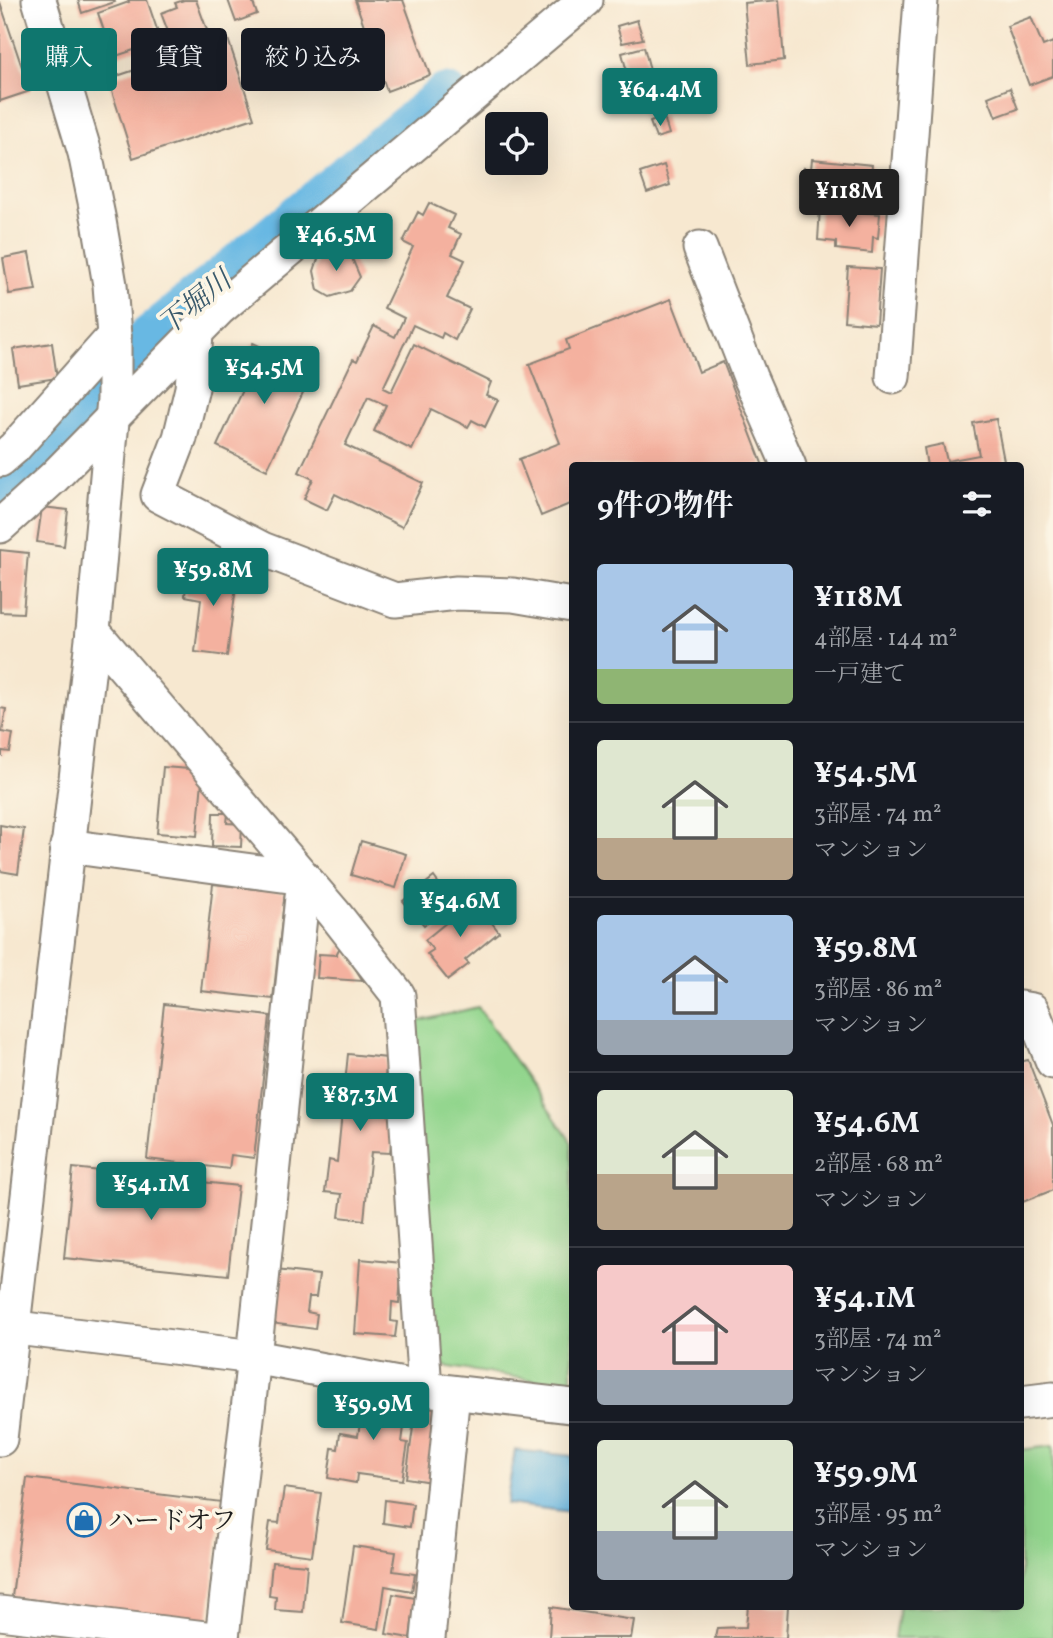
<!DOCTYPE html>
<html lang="ja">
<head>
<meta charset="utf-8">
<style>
  :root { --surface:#171b24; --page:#20242c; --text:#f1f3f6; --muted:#9ea1a6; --line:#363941; --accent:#0f766e }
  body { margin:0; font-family:Vollkorn,"Noto Serif JP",serif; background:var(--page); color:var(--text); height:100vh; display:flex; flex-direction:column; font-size:26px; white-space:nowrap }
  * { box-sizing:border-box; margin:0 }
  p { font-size:23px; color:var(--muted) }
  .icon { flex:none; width:38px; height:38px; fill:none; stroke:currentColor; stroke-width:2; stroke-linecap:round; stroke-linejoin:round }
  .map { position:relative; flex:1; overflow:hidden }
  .drawer { position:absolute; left:569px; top:462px; width:455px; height:1148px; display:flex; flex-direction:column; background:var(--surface); border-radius:7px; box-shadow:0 7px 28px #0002 }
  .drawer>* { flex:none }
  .guide { position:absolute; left:21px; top:28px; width:443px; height:63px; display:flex; gap:14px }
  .fabs { position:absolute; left:485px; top:112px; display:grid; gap:14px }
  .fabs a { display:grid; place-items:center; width:63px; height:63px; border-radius:7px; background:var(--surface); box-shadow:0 7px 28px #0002; font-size:35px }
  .price { position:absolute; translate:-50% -60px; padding:0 16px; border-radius:7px; background:var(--accent); color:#fff; font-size:23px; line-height:46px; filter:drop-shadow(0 2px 4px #0008) }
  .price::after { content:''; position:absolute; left:50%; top:42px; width:21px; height:16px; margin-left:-10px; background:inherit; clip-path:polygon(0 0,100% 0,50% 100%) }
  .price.on { background:#222; color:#fff }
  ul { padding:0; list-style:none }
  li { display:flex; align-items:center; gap:21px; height:175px; padding:0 28px }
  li+li { border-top:2px solid var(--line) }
  li span { display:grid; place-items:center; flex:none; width:196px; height:140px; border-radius:7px; color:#555 }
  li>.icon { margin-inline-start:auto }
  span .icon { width:84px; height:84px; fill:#fffc; stroke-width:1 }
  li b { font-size:30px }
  h2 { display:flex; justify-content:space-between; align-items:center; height:84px; padding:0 28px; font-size:30px }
  .tag { padding:0 24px; border-radius:7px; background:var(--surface); box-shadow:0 7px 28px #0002; font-size:24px; line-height:63px }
  .tag.on { background:var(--accent); color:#fff }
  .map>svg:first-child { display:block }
  .green { fill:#92d58d; stroke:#577854; stroke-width:2 }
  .water { fill:#68b8e3; stroke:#426a80; stroke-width:2 }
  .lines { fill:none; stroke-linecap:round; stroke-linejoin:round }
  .river { stroke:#68b8e3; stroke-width:47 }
  .building { fill:#f4b19f }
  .minor-casing { stroke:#8a8276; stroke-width:37 }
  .minor { stroke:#fff; stroke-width:33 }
  .labels { text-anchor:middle; stroke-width:7; stroke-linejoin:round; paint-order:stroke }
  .poi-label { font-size:26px; fill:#1c1c1c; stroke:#fcf5e5; text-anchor:start }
  .water-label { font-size:28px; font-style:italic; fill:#3a5a6c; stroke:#fcf5e5 }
</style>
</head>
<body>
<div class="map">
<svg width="1053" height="1638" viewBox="0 0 1053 1638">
  <rect width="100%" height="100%" fill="#fcf5e5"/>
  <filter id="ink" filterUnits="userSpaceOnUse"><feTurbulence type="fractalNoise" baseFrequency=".0143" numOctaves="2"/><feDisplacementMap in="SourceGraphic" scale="14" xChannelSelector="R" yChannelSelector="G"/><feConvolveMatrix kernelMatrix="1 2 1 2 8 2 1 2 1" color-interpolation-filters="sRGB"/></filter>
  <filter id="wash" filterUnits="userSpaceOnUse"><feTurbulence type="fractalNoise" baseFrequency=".00686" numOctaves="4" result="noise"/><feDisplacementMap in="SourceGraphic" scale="28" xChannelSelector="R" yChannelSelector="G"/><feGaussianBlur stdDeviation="1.57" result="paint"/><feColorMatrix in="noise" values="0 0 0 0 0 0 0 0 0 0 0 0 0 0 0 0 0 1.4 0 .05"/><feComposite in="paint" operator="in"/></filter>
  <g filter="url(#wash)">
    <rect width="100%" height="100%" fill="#f7e8d0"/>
    <g class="green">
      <path d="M478,1007L572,1143V1386L436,1365L403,1025Z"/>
      <path d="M1053,1446V1638H894L899,1607L1020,1606V1450Z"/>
    </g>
    <path class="water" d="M515,1450L572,1456V1512L506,1504Z"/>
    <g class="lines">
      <path class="river" d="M0,488L70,414L149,340L446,97"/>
    </g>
    <g id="blocks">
      <g class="building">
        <path d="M78,0H114L115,2L82,13Z"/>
        <path d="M128,0H147L161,41L113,57L98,13L129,2Z"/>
        <path d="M184,0H196L207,30L172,42L161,13L177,7L175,3Z"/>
        <path d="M228,0H252L257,14L236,22Z"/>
        <path d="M355,0H403L430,75L387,91Z"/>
        <path d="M779,0L784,60L750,64L744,3Z"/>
        <path d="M0,2L30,91L0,101Z"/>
        <path d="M1031,17L1043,46L1053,42V76L1029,85L1007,26Z"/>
        <path d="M637,20L643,39L622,43L617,26Z"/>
        <path d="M228,39L254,118L133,158L108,79Z"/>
        <path d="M644,47L657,97L620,106L615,86L625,84L622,76H628L622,53Z"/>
        <path d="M1010,88L1018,109L996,117L988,97Z"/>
        <path d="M664,117L669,134L656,138L650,122Z"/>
        <path d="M812,159L872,165L868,199L801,192L804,168L811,169Z"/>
        <path d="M664,165L670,185L647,193L640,173Z"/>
        <path d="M429,203L454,215L448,228L461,234L452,254L465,260L447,298L470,309L455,340L443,333L441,338L413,325L383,388L391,392L414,344L491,382L486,395L498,400L485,427L472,420L468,427L431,409L412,450L374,431L386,405L368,397L345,445L423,483L402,527L335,494L327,510L304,499L313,479L299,472L353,359L357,361L374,326L395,337L404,318L384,308L413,247L403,242L418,212L423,215Z"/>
        <path d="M820,208L880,214L878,238L873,237L872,253L836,249V242L818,240Z"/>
        <path d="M337,249L351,256L360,277L350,291L330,297L318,290L314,271L319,256Z"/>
        <path d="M29,253L36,290L9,294L3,258Z"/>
        <path d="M848,267L880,269L876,324L844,321Z"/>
        <path d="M671,299L699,372L723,362L763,466H572V503L541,516L519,459L560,443L529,364L569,349L566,340Z"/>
        <path d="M52,343L57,378L18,384L13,349Z"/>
        <path d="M253,343L313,371L267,470L217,446L250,375L240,370Z"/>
        <path d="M996,419L1005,466H927L924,448L943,444L947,461L979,455L973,423Z"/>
        <path d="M42,507L68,510L64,546L37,542Z"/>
        <path d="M0,550L28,553L23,613L0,612Z"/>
        <path d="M199,563L223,566L222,577L237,579L227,656L195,652L201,599L185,596L187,575L197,576Z"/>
        <path d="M0,708L6,709L2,732L13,734L10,752L2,751V756H0Z"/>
        <path d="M163,767L203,770L197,836L157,833Z"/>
        <path d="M213,813H228L227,823L242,824L241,847L212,846Z"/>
        <path d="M0,825L24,829L18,874L0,871Z"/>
        <path d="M361,841L406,854L396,888L351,875Z"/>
        <path d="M434,877L452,902L424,925L403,901Z"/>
        <path d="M213,884L285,892L273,999L201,991Z"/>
        <path d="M474,900L499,932L465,960L469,964L448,980L427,954L433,950L425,940Z"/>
        <path d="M341,945L363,981L317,978L319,954L336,955Z"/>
        <path d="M164,1004L270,1016L254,1158L231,1155L229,1169L147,1159Z"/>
        <path d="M348,1054L387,1058L382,1104L395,1105L390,1153L371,1152L364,1220L339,1217L342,1194L325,1192L329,1160L337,1162Z"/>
        <path d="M1028,1060L1053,1125V1190L1020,1203V1062Z"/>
        <path d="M73,1168L238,1186L228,1275L64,1258Z"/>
        <path d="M360,1259L402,1263L399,1303L392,1302L391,1321L397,1322L395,1337L355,1334Z"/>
        <path d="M276,1270L319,1275L316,1297H309L307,1312L317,1314L315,1329L270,1323Z"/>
        <path d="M358,1393L404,1400L402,1411L406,1412L402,1442L408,1443L402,1480L357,1474L356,1483L328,1478L332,1448L338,1449L340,1433L358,1436L361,1417L354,1416Z"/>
        <path d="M417,1399L442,1403L431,1482L406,1478Z"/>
        <path d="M27,1478L222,1502L208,1622L12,1597Z"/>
        <path d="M284,1488L321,1493L312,1556L266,1550L270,1522L279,1523Z"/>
        <path d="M385,1500L413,1504L410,1527L383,1523Z"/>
        <path d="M353,1546L396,1552L393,1571L415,1574L412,1591L385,1586L379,1629L342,1623Z"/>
        <path d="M272,1562L307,1565L303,1612L275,1610L276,1597L269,1596Z"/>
        <path d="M393,1594L415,1598L410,1638L386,1634Z"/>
        <path d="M748,1606H788L786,1638H715L717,1628L746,1627Z"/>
        <path d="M551,1607L634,1620L631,1638H549Z"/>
      </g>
    </g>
  </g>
  <g filter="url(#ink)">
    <use href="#blocks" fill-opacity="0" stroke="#8a8276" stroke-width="2"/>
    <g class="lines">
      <defs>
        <g id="minor">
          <path d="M700,248L750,377L789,466"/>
          <path d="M196,334L192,388L180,438L158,495L262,549L395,600L457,593L513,595L572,605"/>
          <path d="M893,377L921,0"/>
          <path d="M0,460L14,448L114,336"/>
          <path d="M0,526L53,478L219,309L586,0"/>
          <path d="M93,631L334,913L398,995L425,1389"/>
          <path d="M67,846L304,878L254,1357L222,1638"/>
          <path d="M1020,1008L1032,1010L1053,1062"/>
          <path d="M0,1326L254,1357L425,1389L572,1406"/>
          <path d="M1020,1403L1053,1399"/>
          <path d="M0,1439L93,631L114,399V336L110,285L99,221L85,153L39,0"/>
          <path d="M0,1613L205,1638"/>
          <path d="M428,1638L453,1393"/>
        </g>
      </defs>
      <use href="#minor" class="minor-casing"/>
      <use href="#minor" class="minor"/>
    </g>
  </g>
  <defs>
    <symbol id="shop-ring" viewBox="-11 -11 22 22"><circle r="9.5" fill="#fcf5e5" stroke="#1f6fb2" stroke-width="1.5"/><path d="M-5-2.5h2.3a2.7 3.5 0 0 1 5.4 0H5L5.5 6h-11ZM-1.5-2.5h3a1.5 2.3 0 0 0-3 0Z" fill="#1f6fb2"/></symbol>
  </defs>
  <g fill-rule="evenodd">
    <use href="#shop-ring" x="65" y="1501" width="38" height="38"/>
  </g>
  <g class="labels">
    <g class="poi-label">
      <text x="108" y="1529">ハードオフ</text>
    </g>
    <g class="water-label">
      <text transform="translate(194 302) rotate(-39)" y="10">下堀川</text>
    </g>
  </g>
</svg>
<div class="fabs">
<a><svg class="icon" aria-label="locate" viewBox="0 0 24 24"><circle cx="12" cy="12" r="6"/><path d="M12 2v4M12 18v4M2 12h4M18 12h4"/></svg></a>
</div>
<b class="price" style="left:660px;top:128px">¥64.4M</b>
<b class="price on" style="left:849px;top:229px">¥118M</b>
<b class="price" style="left:336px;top:273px">¥46.5M</b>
<b class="price" style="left:264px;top:406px">¥54.5M</b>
<b class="price" style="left:213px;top:608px">¥59.8M</b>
<b class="price" style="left:460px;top:939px">¥54.6M</b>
<b class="price" style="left:360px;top:1133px">¥87.3M</b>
<b class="price" style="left:151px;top:1222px">¥54.1M</b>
<b class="price" style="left:373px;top:1442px">¥59.9M</b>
<div class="guide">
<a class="tag on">購入</a>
<a class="tag">賃貸</a>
<a class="tag">絞り込み</a>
</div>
<section class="drawer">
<h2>9件の物件<svg class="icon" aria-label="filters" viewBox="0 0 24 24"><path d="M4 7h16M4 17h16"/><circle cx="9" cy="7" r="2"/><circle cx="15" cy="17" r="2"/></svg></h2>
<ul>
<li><span style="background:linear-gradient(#a9c7e8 75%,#8fb573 0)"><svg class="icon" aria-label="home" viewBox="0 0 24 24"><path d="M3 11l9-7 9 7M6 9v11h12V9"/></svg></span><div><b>¥118M</b><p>4部屋 · 144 m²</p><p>一戸建て</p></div></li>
<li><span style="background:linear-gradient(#dfe7d0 70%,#b9a48a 0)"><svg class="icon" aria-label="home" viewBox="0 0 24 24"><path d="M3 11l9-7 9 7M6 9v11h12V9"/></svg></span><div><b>¥54.5M</b><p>3部屋 · 74 m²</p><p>マンション</p></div></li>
<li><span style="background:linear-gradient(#a9c7e8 75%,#9aa5b1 0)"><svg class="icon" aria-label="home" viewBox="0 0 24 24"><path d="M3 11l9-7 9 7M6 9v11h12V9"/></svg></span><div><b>¥59.8M</b><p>3部屋 · 86 m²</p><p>マンション</p></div></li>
<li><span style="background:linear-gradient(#dfe7d0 60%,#b9a48a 0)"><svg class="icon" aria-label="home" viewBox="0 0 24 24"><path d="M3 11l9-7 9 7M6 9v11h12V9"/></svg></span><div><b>¥54.6M</b><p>2部屋 · 68 m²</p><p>マンション</p></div></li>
<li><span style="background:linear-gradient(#f6c9c9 75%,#9aa5b1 0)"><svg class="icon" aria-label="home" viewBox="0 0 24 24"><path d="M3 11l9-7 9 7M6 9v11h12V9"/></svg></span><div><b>¥54.1M</b><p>3部屋 · 74 m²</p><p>マンション</p></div></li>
<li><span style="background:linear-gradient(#dfe7d0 65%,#9aa5b1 0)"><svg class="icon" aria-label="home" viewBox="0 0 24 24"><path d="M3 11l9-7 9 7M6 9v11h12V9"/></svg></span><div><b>¥59.9M</b><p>3部屋 · 95 m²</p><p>マンション</p></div></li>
</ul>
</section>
</div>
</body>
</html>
